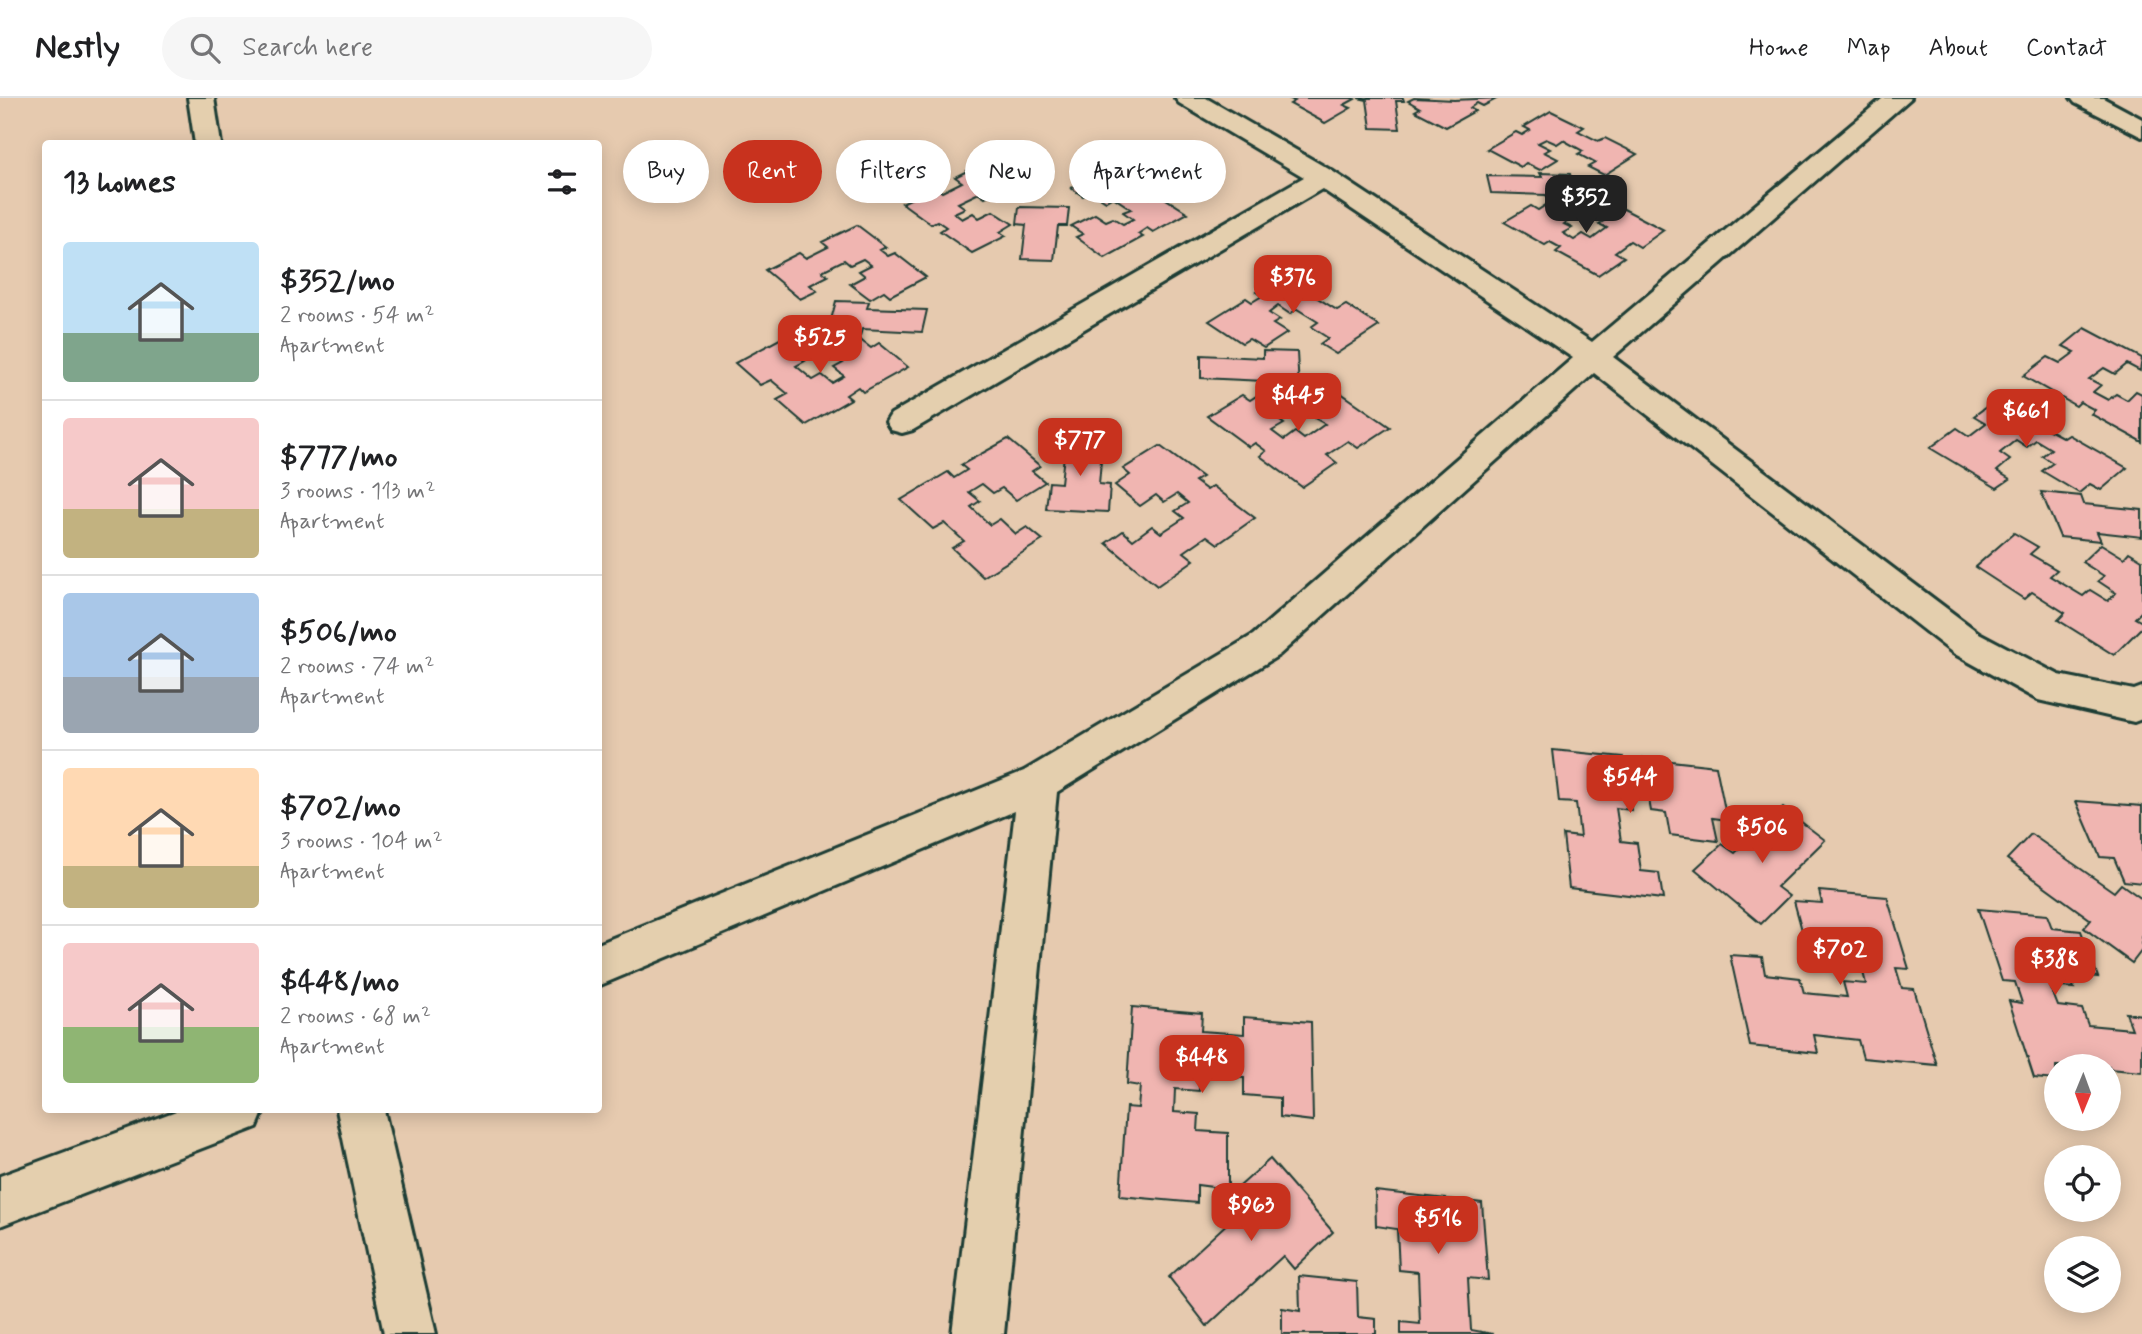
<!DOCTYPE html>
<html lang="en">
<head>
<meta charset="utf-8">
<style>
  :root { --surface:#fff; --page:#f6f6f6; --text:#202124; --muted:#757577; --line:#e0e0e0; --accent:#c8321e }
  body { margin:0; font-family:Mynerve,sans-serif; background:var(--page); color:var(--text); height:100vh; display:flex; flex-direction:column; font-size:26px; white-space:nowrap }
  * { box-sizing:border-box; margin:0 }
  p { font-size:23px; color:var(--muted) }
  .icon { flex:none; width:38px; height:38px; fill:none; stroke:currentColor; stroke-width:2; stroke-linecap:round; stroke-linejoin:round }
  .map { position:relative; flex:1; overflow:hidden }
  .details { position:absolute; left:42px; top:42px; width:560px; height:973px; display:flex; flex-direction:column; background:var(--surface); border-radius:7px; box-shadow:0 4px 18px #0003 }
  .details>* { flex:none }
  .top-card { position:absolute; left:623px; top:42px; width:665px; height:63px; display:flex; gap:14px }
  .needle { width:46px; rotate:181deg }
  .tools { position:absolute; left:2044px; top:956px; display:grid; gap:14px }
  .tools a { display:grid; place-items:center; width:77px; height:77px; border-radius:50%; background:var(--surface); box-shadow:0 4px 18px #0003; font-size:35px }
  .price { position:absolute; translate:-50% -60px; padding:0 16px; border-radius:14px; background:var(--accent); color:#fff; font-size:23px; line-height:46px; filter:drop-shadow(0 2px 4px #0008) }
  .price::after { content:''; position:absolute; left:50%; top:42px; width:21px; height:16px; margin-left:-10px; background:inherit; clip-path:polygon(0 0,100% 0,50% 100%) }
  .price.on { background:#222; color:#fff }
  ul { padding:0; list-style:none }
  li { display:flex; align-items:center; gap:21px; height:175px; padding:0 21px }
  li+li { border-top:2px solid var(--line) }
  li span { display:grid; place-items:center; flex:none; width:196px; height:140px; border-radius:7px; color:#555 }
  li>.icon { margin-inline-start:auto }
  span .icon { width:84px; height:84px; fill:#fffc; stroke-width:1 }
  li b { font-size:30px }
  h2 { display:flex; justify-content:space-between; align-items:center; height:84px; padding:0 21px; font-size:30px }
  .tag { padding:0 24px; border-radius:32px; background:var(--surface); box-shadow:0 4px 18px #0003; font-size:24px; line-height:63px }
  .tag.on { background:var(--accent); color:#fff }
  header { display:flex; align-items:center; gap:42px; box-sizing:border-box; height:98px; padding:0 35px; background:var(--surface); border-bottom:2px solid var(--line) }
  header strong { font-size:33px }
  nav { display:flex; gap:38px; margin-inline-start:auto; font-size:24px }
  .search { width:490px; height:63px; background:var(--page); display:flex; align-items:center; gap:18px; box-sizing:border-box; padding:0 24px; border-radius:38px; color:var(--muted); font-size:26px }
  .map>svg:first-child { display:block }
  .building { fill:#f0b5b1; stroke:#1f3d34; stroke-width:2 }
  .lines { fill:none; stroke-linecap:round; stroke-linejoin:round }
  .minor-casing { stroke:#1f3d34; stroke-width:6 }
  .minor { fill:#e4cfae; fill-rule:evenodd }
</style>
</head>
<body>
<header>
<strong>Nestly</strong>
<div class="search"><svg class="icon" aria-label="search" viewBox="0 0 24 24"><circle cx="10" cy="10" r="6"/><path d="M15 15l6 6"/></svg>Search here</div>
<nav><a>Home</a><a>Map</a><a>About</a><a>Contact</a></nav>
</header>
<div class="map">
<svg width="2142" height="1236" viewBox="0 0 2142 1236">
  <rect width="100%" height="100%" fill="#e6caaf"/>
  <filter id="ink" filterUnits="userSpaceOnUse"><feTurbulence type="fractalNoise" baseFrequency=".0143" numOctaves="2"/><feDisplacementMap in="SourceGraphic" scale="14" xChannelSelector="R" yChannelSelector="G"/><feConvolveMatrix kernelMatrix="1 2 1 2 8 2 1 2 1" color-interpolation-filters="sRGB"/></filter>
  <g filter="url(#ink)">
    <g class="building">
      <path d="M1288,0H1353L1355,1L1344,7L1351,10L1325,25L1290,6L1295,3Z"/>
      <path d="M1358,0H1403L1404,3H1396L1400,31L1371,30L1367,2Z"/>
      <path d="M1414,0L1454,2L1498,0L1483,8L1477,5L1470,10L1475,13L1446,29L1415,13L1420,10L1408,3Z"/>
      <path d="M1551,13L1584,29L1578,33L1598,43L1605,40L1637,56L1604,77L1588,69L1595,65L1578,56L1583,53L1563,42L1557,46L1546,41L1538,45L1550,51L1544,54L1558,61L1540,72L1526,65L1521,69L1487,51L1516,34L1522,37L1530,32L1524,29Z"/>
      <path d="M985,64L1022,89L1008,96L1001,91L985,99L979,95L958,105L965,110L954,115L962,121L973,115L979,120L993,113L1013,126L1000,134L1006,138L972,155L940,133L946,129L937,123L931,126L902,105L935,89L942,94L962,84L955,79Z"/>
      <path d="M1114,68L1141,85L1133,89L1150,100L1158,96L1188,115L1153,134L1147,130L1138,136L1143,139L1105,160L1076,139L1083,136L1071,128L1095,116L1106,123L1113,120L1123,126L1133,121L1123,114L1131,111L1113,99L1106,103L1092,94L1083,98L1071,90Z"/>
      <path d="M1540,75L1570,76L1578,104L1548,103L1546,97L1491,95L1487,78L1542,79Z"/>
      <path d="M1549,105L1574,119L1564,126L1572,130L1563,135L1574,142L1583,136L1592,141L1607,130L1599,126L1612,118L1602,113L1614,106L1664,132L1640,149L1630,143L1615,154L1624,159L1598,177L1556,154L1561,150L1550,144L1545,147L1504,124L1531,108L1538,112Z"/>
      <path d="M1019,109L1069,110L1067,128H1058L1054,162L1022,161L1026,127L1017,126Z"/>
      <path d="M857,127L886,149L880,152L888,158L895,155L926,179L890,198L884,193L870,201L850,186L865,178L859,173L871,167L863,161L850,167L844,162L822,173L828,178L810,187L817,193L800,201L765,172L799,155L806,160L828,149L822,144Z"/>
      <path d="M1290,173L1324,194L1316,199L1337,212L1346,207L1379,228L1336,256L1320,246L1328,240L1311,229L1318,224L1297,211L1290,216L1278,208L1269,215L1280,222L1273,226L1287,235L1264,250L1249,241L1242,245L1209,223L1246,200L1252,204L1262,198L1256,194Z"/>
      <path d="M836,203L869,204L867,210L927,212L922,234L862,231L860,238L827,237Z"/>
      <path d="M2085,230L2142,260L2140,273L2127,266L2115,276L2104,270L2089,281L2101,287L2093,294L2108,302L2116,296L2127,302L2136,293L2142,296V344L2091,316L2095,312L2080,304L2076,308L2023,278L2048,259L2060,265L2075,254L2063,248Z"/>
      <path d="M789,236L802,246L791,251L805,263L796,268L813,282L822,277L832,285L844,278L834,270L843,265L831,256L859,241L871,250L879,245L908,269L863,294L858,289L846,297L851,301L806,327L777,302L788,296L771,282L760,287L735,265Z"/>
      <path d="M1263,253L1297,254L1299,292L1264,290V283L1201,280V257L1263,260Z"/>
      <path d="M1264,293L1290,311L1276,320L1284,326L1272,333L1284,342L1295,334L1304,341L1325,326L1316,321L1333,310L1323,303L1338,293L1390,329L1358,350L1348,343L1327,357L1337,365L1302,389L1260,358L1266,353L1255,345L1249,349L1207,318L1242,297L1250,302Z"/>
      <path d="M2001,298L2054,328L2049,332L2064,340L2069,337L2127,370L2101,392L2090,386L2079,395L2042,373L2053,365L2042,358L2051,351L2036,342L2027,349L2016,342L2000,355L2010,362L1997,373L2010,381L1997,390L1930,350L1957,330L1969,338L1986,325L1974,318Z"/>
      <path d="M1066,338L1103,339L1099,386L1110,387L1108,414L1046,411L1049,384L1061,385Z"/>
      <path d="M1008,341L1040,368L1032,373L1045,384L1016,402L1002,390L993,395L982,386L969,394L980,403L971,409L990,427L1000,421L1016,436L1027,429L1043,442L983,479L952,450L964,443L944,425L933,431L901,402L948,374L954,380L967,372L961,367Z"/>
      <path d="M1160,348L1202,379L1195,383L1207,392L1213,388L1255,420L1218,446L1207,438L1184,454L1194,462L1157,488L1106,445L1123,433L1133,442L1152,428L1161,435L1184,420L1175,413L1188,405L1177,396L1164,404L1156,397L1140,408L1115,387L1130,377L1123,371Z"/>
      <path d="M2041,394L2081,398L2084,406L2142,412V439L2097,434L2101,443L2060,439Z"/>
      <path d="M2014,435L2038,449L2030,456L2057,472L2050,478L2083,498L2090,492L2108,503L2116,495L2098,483L2104,478L2082,464L2101,446L2124,460L2129,454L2142,462V513L2135,520L2142,524V529L2114,557L2058,522L2065,515L2032,494L2024,501L1975,469Z"/>
      <path d="M1553,652L1623,659L1624,668L1644,670L1643,660L1716,668L1727,722L1713,720L1718,743L1670,737L1666,715L1651,713L1648,696L1629,693L1631,712L1616,710L1621,743L1637,745L1641,773L1659,775L1663,801L1569,790L1563,737L1580,739L1576,705L1559,704Z"/>
      <path d="M2076,703L2142,708V785L2124,783L2114,760L2100,759Z"/>
      <path d="M1783,710L1825,742L1777,789L1789,798L1761,826L1695,771L1722,746L1735,755Z"/>
      <path d="M2031,736L2114,794L2121,786L2142,801V852L2132,865L2084,830L2091,822L2007,761Z"/>
      <path d="M1819,793L1887,799L1909,871L1896,870L1902,890L1914,891L1937,967L1863,960L1858,942L1814,937L1818,955L1750,948L1730,857L1762,859L1765,876L1800,880L1804,895L1847,899L1843,884L1866,886L1861,866L1837,864L1834,850L1806,847L1794,803L1822,805Z"/>
      <path d="M1978,811L2047,817L2052,830L2081,833L2098,879L2069,876L2074,890L2050,888L2058,908L2082,911L2088,927L2132,931L2126,915L2142,917V974L2109,971V968H2056V982L2034,980L2009,903L2022,905L2015,884L2002,883Z"/>
      <path d="M1132,909L1202,915L1201,933L1244,936V919L1311,924L1313,1023L1280,1019V1000L1244,997V980L1200,977L1199,993L1175,991L1174,1014L1199,1016L1198,1033L1228,1035V1091L1197,1087V1105L1120,1098L1126,1009L1138,1010L1140,988L1127,986Z"/>
      <path d="M1270,1061L1333,1134L1294,1171L1283,1158L1207,1228L1169,1179L1243,1111L1231,1096Z"/>
      <path d="M1375,1093L1482,1105L1488,1182L1468,1180L1471,1232L1493,1236H1401V1224L1420,1226L1418,1174L1399,1172L1397,1131L1376,1128Z"/>
      <path d="M1299,1178L1357,1184L1358,1219L1376,1221V1236H1282V1210L1300,1213Z"/>
    </g>
    <g class="lines">
      <defs>
        <g id="minor">
          <path d="M188,0H214L221,46H195Z"/>
          <path d="M1175,0H1206L1332,73L1592,244L1883,0H1911L1613,259L1979,535L2059,577L2134,592L2142,589V621L2134,624L2038,602L1953,555L1594,275L1279,557L1057,694L1004,1236H952L1015,713L598,888V846L1024,673L1253,537L1573,260L1322,91L913,332L902,335L891,332L886,324L891,316L1304,79L1179,5Z"/>
          <path d="M2071,0H2103L2142,21V39L2075,5Z"/>
          <path d="M179,1012H264L257,1029L0,1128V1078Z"/>
          <path d="M337,1012H384L436,1236H384Z"/>
        </g>
      </defs>
      <use href="#minor" class="minor-casing"/>
      <use href="#minor" class="minor"/>
    </g>
  </g>
</svg>
<div class="tools">
<a><svg class="needle" viewBox="-14 -14 28 28"><path d="M0-13l5 13h-10z" fill="#e53935"/><path d="M0 13l5-13h-10z" fill="#757577"/></svg></a>
<a><svg class="icon" aria-label="locate" viewBox="0 0 24 24"><circle cx="12" cy="12" r="6"/><path d="M12 2v4M12 18v4M2 12h4M18 12h4"/></svg></a>
<a><svg class="icon" aria-label="layers" viewBox="0 0 24 24"><path d="M12 4l9 5-9 5-9-5zM3 14l9 5 9-5"/></svg></a>
</div>
<b class="price on" style="left:1586px;top:137px">$352</b>
<b class="price" style="left:1293px;top:217px">$376</b>
<b class="price" style="left:820px;top:277px">$525</b>
<b class="price" style="left:1298px;top:335px">$445</b>
<b class="price" style="left:2026px;top:351px">$661</b>
<b class="price" style="left:1080px;top:380px">$777</b>
<b class="price" style="left:1630px;top:717px">$544</b>
<b class="price" style="left:1762px;top:767px">$506</b>
<b class="price" style="left:1840px;top:889px">$702</b>
<b class="price" style="left:2055px;top:899px">$388</b>
<b class="price" style="left:1202px;top:997px">$448</b>
<b class="price" style="left:1251px;top:1145px">$963</b>
<b class="price" style="left:1438px;top:1158px">$516</b>
<div class="top-card">
<a class="tag">Buy</a>
<a class="tag on">Rent</a>
<a class="tag">Filters</a>
<a class="tag">New</a>
<a class="tag">Apartment</a>
</div>
<section class="details">
<h2>13 homes<svg class="icon" aria-label="filters" viewBox="0 0 24 24"><path d="M4 7h16M4 17h16"/><circle cx="9" cy="7" r="2"/><circle cx="15" cy="17" r="2"/></svg></h2>
<ul>
<li><span style="background:linear-gradient(#bfe0f5 65%,#7fa58c 0)"><svg class="icon" aria-label="home" viewBox="0 0 24 24"><path d="M3 11l9-7 9 7M6 9v11h12V9"/></svg></span><div><b>$352/mo</b><p>2 rooms · 54 m²</p><p>Apartment</p></div></li>
<li><span style="background:linear-gradient(#f6c9c9 65%,#c2b280 0)"><svg class="icon" aria-label="home" viewBox="0 0 24 24"><path d="M3 11l9-7 9 7M6 9v11h12V9"/></svg></span><div><b>$777/mo</b><p>3 rooms · 113 m²</p><p>Apartment</p></div></li>
<li><span style="background:linear-gradient(#a9c7e8 60%,#9aa5b1 0)"><svg class="icon" aria-label="home" viewBox="0 0 24 24"><path d="M3 11l9-7 9 7M6 9v11h12V9"/></svg></span><div><b>$506/mo</b><p>2 rooms · 74 m²</p><p>Apartment</p></div></li>
<li><span style="background:linear-gradient(#ffd9b3 70%,#c2b280 0)"><svg class="icon" aria-label="home" viewBox="0 0 24 24"><path d="M3 11l9-7 9 7M6 9v11h12V9"/></svg></span><div><b>$702/mo</b><p>3 rooms · 104 m²</p><p>Apartment</p></div></li>
<li><span style="background:linear-gradient(#f6c9c9 60%,#8fb573 0)"><svg class="icon" aria-label="home" viewBox="0 0 24 24"><path d="M3 11l9-7 9 7M6 9v11h12V9"/></svg></span><div><b>$448/mo</b><p>2 rooms · 68 m²</p><p>Apartment</p></div></li>
</ul>
</section>
</div>
</body>
</html>
